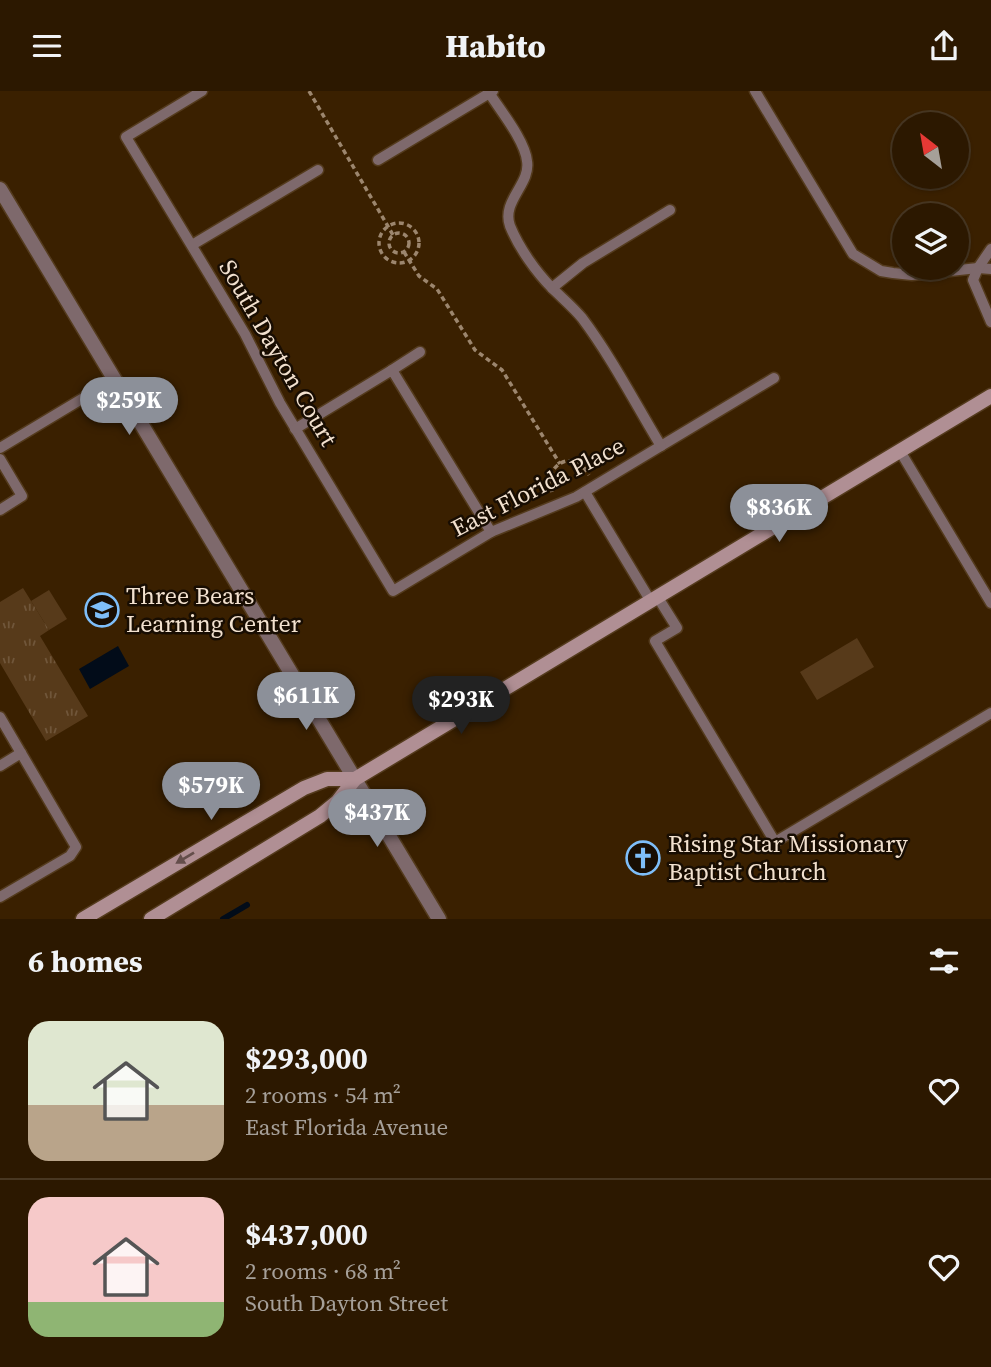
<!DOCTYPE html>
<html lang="en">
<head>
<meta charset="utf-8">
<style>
  :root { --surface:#2c1800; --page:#34210a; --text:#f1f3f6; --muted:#a6a099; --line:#483722; --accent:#8c9099 }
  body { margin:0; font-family:"Source Serif 4",serif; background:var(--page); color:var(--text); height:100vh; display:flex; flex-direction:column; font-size:26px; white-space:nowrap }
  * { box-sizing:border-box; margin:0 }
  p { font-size:23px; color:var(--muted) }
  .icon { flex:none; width:38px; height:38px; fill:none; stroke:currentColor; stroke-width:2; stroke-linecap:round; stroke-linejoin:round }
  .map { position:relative; height:828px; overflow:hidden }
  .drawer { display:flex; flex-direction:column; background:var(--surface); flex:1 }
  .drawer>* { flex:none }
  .needle { width:46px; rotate:329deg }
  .buttons { position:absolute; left:892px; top:21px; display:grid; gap:14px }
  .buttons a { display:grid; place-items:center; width:77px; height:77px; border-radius:50%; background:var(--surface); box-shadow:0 2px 5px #0004,0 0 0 2px var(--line); font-size:35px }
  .price { position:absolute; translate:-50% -60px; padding:0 16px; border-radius:24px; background:var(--accent); color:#fff; font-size:23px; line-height:46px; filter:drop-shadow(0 2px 4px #0008) }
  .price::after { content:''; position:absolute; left:50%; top:42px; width:21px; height:16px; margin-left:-10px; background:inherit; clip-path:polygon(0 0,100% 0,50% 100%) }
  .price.on { background:#222; color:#fff }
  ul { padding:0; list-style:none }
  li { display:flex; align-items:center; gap:21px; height:175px; padding:0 28px }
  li+li { border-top:2px solid var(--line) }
  li span { display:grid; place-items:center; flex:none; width:196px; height:140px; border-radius:21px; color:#555 }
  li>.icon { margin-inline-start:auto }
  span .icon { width:84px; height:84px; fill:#fffc; stroke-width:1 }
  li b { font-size:30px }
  h2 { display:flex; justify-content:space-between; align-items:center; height:84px; padding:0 28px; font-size:30px }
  header { display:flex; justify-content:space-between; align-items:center; height:91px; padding:0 28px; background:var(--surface); font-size:32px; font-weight:800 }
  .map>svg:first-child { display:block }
  .grass { fill:#573a1a }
  .park { fill:url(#park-tufts) }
  .water { fill:#020c19 }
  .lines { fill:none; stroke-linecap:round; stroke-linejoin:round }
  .stream { stroke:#020c19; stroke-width:6 }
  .service-casing { stroke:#543b1d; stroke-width:13 }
  .tertiary-casing { stroke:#543b1d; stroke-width:17 }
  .secondary-casing { stroke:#543b1d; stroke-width:17 }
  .path { stroke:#9c866e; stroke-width:3.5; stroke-dasharray:5 3.5; stroke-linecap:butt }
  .service { stroke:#7e696c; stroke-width:10 }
  .tertiary { stroke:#7e696c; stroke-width:14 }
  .secondary { stroke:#b08f94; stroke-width:14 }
  .oneway { fill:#644e4b }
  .labels { text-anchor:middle; stroke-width:5; stroke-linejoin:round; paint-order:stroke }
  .street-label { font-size:24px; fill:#f2e1cf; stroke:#180d02 }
  .poi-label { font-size:24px; fill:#f2e1cf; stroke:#180d02; text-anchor:start }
</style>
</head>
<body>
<header><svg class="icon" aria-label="menu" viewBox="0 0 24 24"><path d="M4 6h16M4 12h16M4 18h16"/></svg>Habito<svg class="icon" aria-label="share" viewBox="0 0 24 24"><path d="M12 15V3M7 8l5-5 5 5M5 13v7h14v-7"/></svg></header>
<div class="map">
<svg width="991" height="828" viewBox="0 0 991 828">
  <defs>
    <pattern id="park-tufts" width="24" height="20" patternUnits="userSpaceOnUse" patternTransform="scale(1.75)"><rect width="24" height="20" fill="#573a1a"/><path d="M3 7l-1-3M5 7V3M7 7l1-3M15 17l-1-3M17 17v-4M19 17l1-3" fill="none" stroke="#70563a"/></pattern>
  </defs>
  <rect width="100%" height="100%" fill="#3a2000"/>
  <g class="grass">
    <path d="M49,499L67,528L49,539L31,510Z"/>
    <path d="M857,547L874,576L817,609L800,581Z"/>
  </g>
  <path class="park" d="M23,497L49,539L40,545L88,625L46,650L0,572V511Z"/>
  <path class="water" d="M118,555L129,575L90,598L79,578Z"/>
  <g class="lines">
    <path class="stream" d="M223,828L247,814"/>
    <defs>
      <g id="service">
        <path d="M202,0L126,46L245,243L280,312L393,500L491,441L576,406L774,287"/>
        <path d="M488,0C499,18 525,49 527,70C531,93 501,110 510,135C519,157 536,181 552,197C562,207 573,216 582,227C612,267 635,312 661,355"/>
        <path d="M755,0L853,163L881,180L893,182L912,184L978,177L991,178"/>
        <path d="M378,69L493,0"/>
        <path d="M192,154L318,79"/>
        <path d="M991,158L978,177L973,189L991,231"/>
        <path d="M552,197L583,172L670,119"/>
        <path d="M392,279L420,261"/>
        <path d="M295,338L392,279L491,441"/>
        <path d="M0,357L115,288"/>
        <path d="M900,360L991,512"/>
        <path d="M0,368L22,405L0,419"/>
        <path d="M585,401L650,509"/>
        <path d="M657,505L677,537L655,550L775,751L991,622"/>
        <path d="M0,626L76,756L70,765L0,806"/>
        <path d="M0,675L21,662"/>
      </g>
      <path id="tertiary" d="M0,98L439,828"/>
      <g id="secondary">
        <path d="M83,828L304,697L327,688H355"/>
        <path d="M151,828L320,725L337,711L355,688L991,305"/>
      </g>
    </defs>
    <use href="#service" class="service-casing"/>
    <use href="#tertiary" class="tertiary-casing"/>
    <use href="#secondary" class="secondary-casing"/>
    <g class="path">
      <path d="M309,0L393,144"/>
      <circle cx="399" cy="152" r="20"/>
      <circle cx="399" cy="152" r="10"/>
      <path d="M404,161L419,185L437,198L475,259L502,279L560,373"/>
      <path d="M552,401L548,389C556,367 576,362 589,384"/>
    </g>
    <use href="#service" class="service"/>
    <use href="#tertiary" class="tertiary"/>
    <use href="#secondary" class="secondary"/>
  </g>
  <defs><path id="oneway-solid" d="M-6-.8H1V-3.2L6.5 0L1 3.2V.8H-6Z" transform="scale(1.75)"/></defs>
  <use class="oneway" href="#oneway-solid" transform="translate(185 767) rotate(149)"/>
  <defs>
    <symbol id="school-ring" viewBox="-11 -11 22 22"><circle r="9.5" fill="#180d02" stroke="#7ebef9" stroke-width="1.5"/><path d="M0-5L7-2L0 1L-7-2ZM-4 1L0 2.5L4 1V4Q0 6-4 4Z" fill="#7ebef9"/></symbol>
    <symbol id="church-ring" viewBox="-11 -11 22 22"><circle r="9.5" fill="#180d02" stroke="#7ebef9" stroke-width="1.5"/><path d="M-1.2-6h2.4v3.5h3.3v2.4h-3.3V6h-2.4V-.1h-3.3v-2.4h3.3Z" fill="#7ebef9"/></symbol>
  </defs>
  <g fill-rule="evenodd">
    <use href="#school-ring" x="83" y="500" width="38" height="38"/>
    <use href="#church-ring" x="624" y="748" width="38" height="38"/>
  </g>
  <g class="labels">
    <g class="street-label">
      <text transform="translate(278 262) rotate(60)" y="8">South Dayton Court</text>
      <text transform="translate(538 396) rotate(-27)" y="8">East Florida Place</text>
    </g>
    <g class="poi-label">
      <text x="126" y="513">Three Bears<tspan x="126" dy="28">Learning Center</tspan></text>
      <text x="668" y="761">Rising Star Missionary<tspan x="668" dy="28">Baptist Church</tspan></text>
    </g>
  </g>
</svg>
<div class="buttons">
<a><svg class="needle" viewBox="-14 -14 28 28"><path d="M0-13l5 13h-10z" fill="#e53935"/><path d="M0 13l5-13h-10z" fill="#a6a099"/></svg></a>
<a><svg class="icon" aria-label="layers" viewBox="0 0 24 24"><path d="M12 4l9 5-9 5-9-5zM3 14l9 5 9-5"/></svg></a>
</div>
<b class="price" style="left:129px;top:346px">$259K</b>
<b class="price" style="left:779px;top:453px">$836K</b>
<b class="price" style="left:306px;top:641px">$611K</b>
<b class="price on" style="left:461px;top:645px">$293K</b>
<b class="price" style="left:211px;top:731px">$579K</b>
<b class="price" style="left:377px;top:758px">$437K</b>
</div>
<section class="drawer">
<h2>6 homes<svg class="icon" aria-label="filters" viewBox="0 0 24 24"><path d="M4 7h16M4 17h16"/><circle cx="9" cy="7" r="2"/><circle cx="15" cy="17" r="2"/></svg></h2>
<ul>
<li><span style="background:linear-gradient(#dfe7d0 60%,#b9a48a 0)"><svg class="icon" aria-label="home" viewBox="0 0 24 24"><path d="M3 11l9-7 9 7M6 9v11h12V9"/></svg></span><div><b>$293,000</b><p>2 rooms · 54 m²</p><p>East Florida Avenue</p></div><svg class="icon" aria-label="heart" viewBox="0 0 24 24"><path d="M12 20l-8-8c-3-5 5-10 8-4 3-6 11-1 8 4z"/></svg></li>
<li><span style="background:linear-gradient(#f6c9c9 75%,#8fb573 0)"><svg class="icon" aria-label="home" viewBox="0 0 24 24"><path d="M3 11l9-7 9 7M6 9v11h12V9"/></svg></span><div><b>$437,000</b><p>2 rooms · 68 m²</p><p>South Dayton Street</p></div><svg class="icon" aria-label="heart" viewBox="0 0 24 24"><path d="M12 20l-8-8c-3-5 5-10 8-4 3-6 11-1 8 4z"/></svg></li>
</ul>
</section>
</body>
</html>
